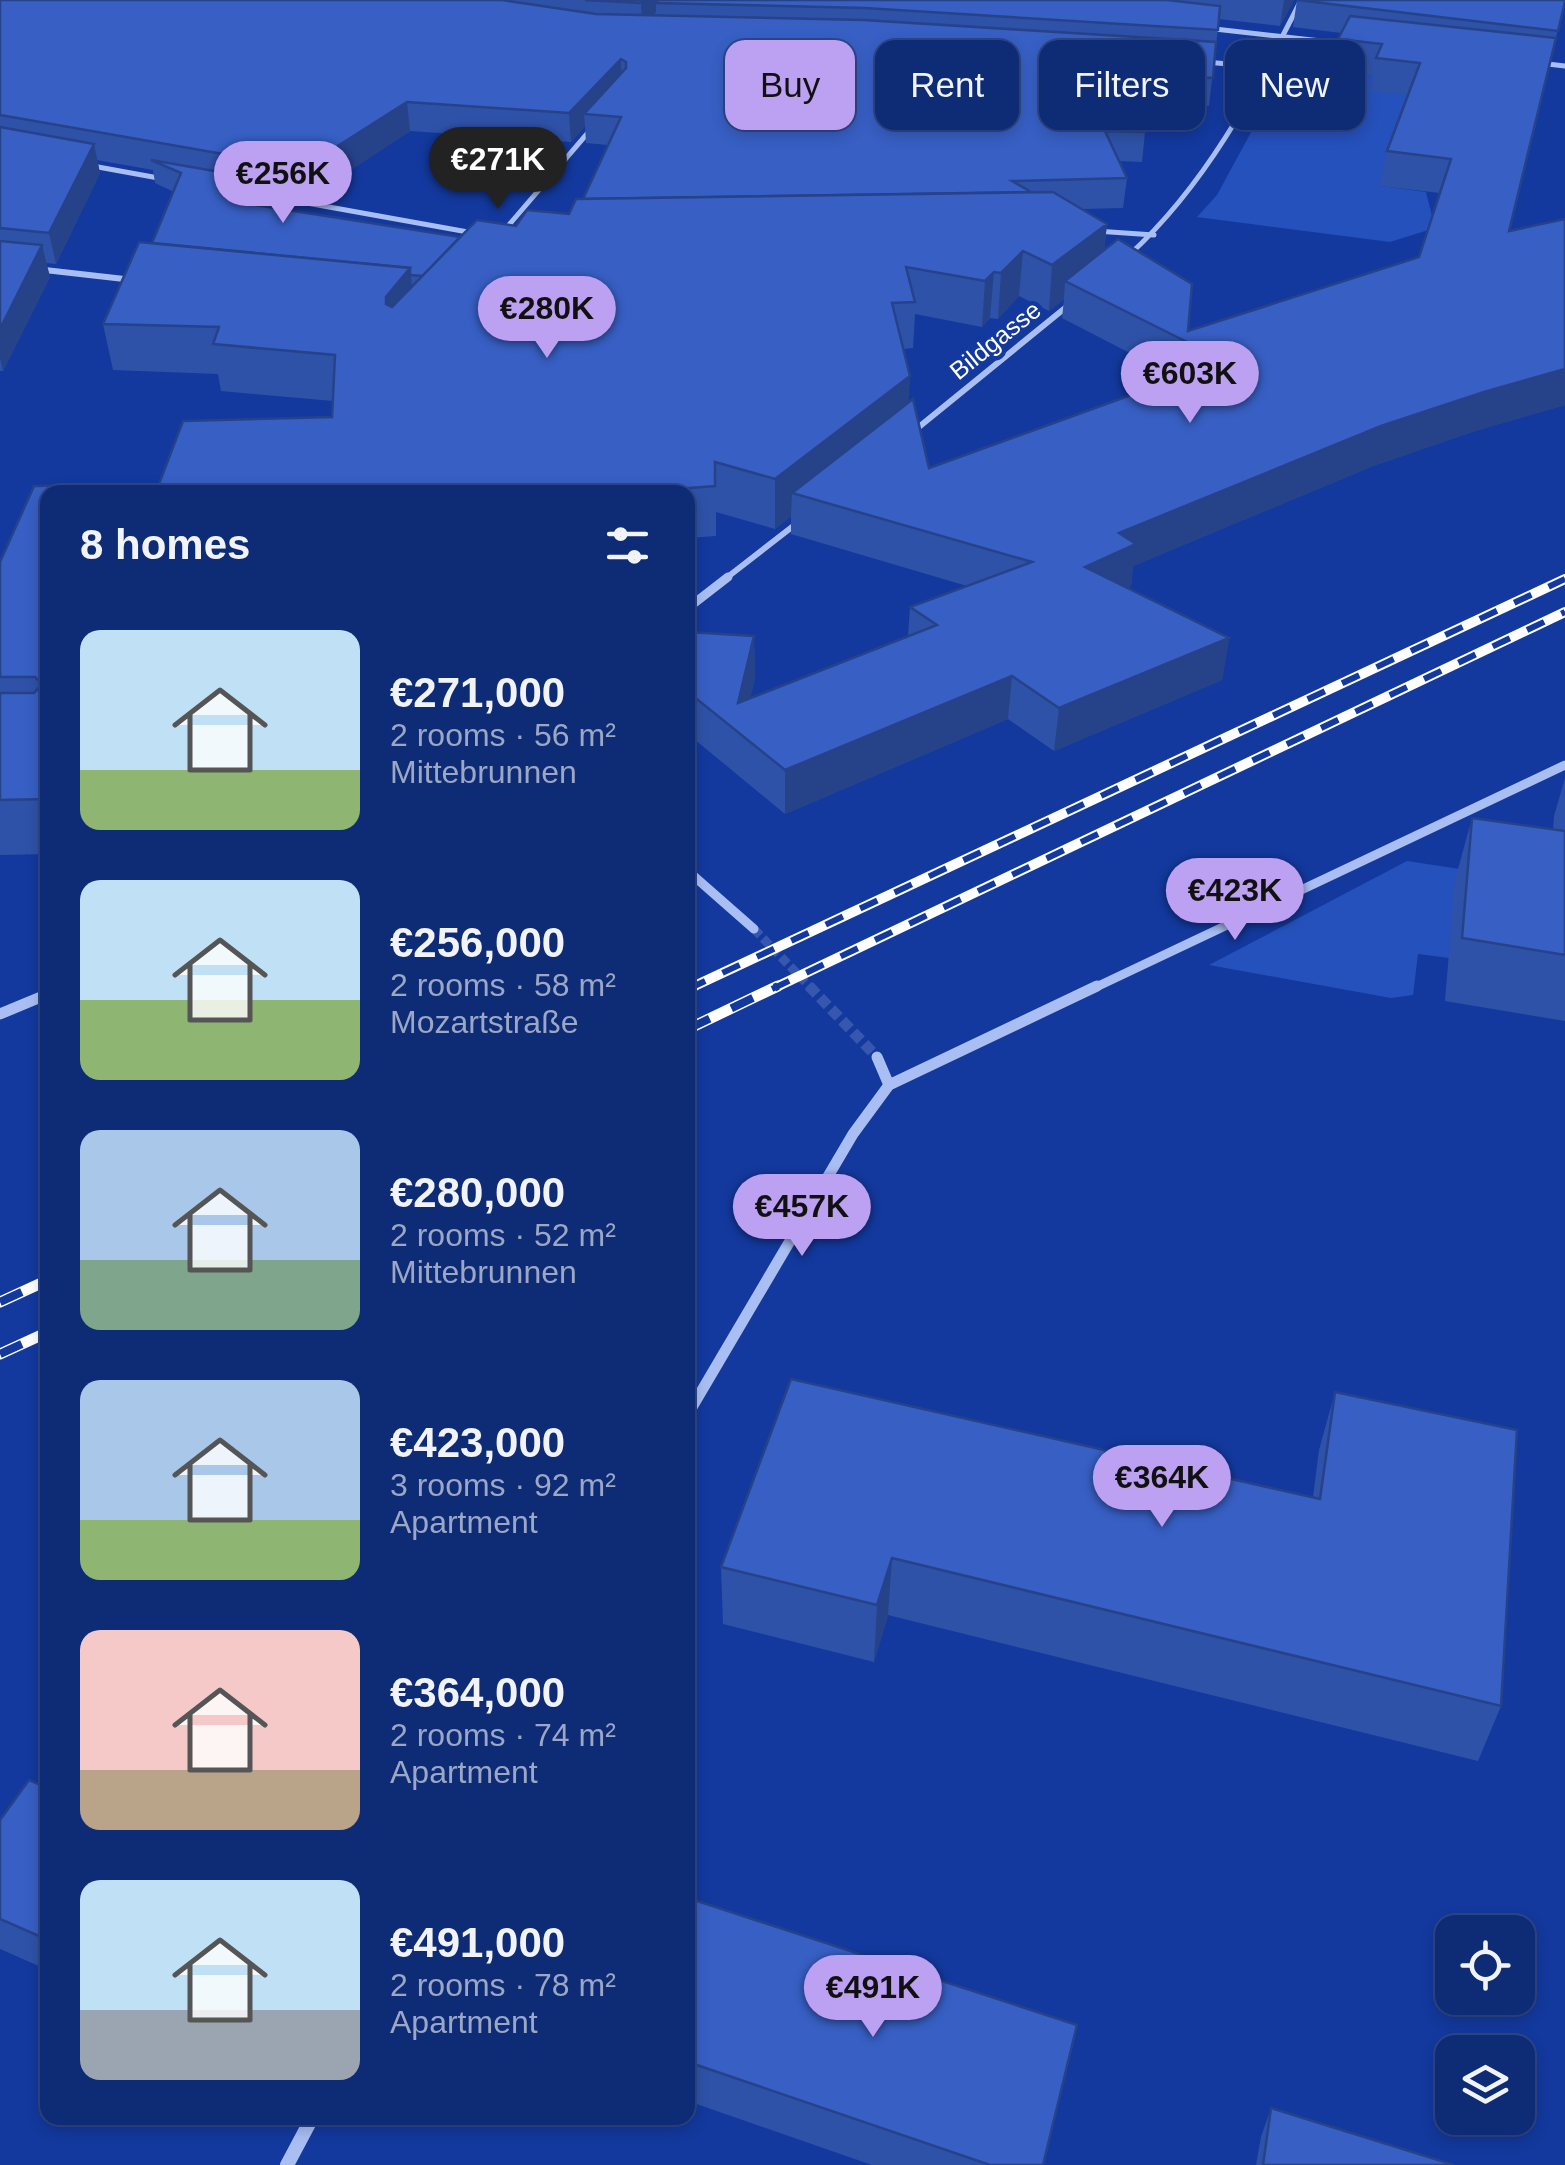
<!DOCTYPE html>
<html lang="en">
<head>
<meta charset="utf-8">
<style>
  :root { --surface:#0e2b76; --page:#17337b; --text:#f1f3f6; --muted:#9ba7c5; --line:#2e4788; --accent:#bca0f2 }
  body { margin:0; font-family:Helvetica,sans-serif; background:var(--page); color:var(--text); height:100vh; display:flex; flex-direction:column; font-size:38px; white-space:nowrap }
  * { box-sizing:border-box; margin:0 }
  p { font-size:32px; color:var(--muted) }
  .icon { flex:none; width:55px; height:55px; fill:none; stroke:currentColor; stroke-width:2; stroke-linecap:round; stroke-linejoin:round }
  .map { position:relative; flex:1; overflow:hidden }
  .details { position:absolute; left:40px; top:485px; width:655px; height:1640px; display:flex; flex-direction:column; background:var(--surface); border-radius:20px; box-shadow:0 5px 15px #0003,0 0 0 2px var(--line) }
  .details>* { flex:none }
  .hud { position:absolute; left:725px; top:40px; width:690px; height:90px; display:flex; gap:20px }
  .tools { position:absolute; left:1435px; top:1915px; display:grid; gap:20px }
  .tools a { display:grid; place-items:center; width:100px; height:100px; border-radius:20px; background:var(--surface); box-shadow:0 5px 15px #0003,0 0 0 2px var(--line); font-size:50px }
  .price { position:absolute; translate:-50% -85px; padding:0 22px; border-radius:35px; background:var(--accent); color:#111; font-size:32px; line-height:65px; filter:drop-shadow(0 2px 5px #0008) }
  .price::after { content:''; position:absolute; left:50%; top:60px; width:30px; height:22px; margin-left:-15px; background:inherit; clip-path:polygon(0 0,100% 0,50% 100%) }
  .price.active { background:#222; color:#fff }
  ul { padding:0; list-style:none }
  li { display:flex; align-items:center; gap:30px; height:250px; padding:0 40px }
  li span { display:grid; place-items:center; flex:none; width:280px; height:200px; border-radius:20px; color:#555 }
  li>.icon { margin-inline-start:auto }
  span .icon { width:120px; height:120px; fill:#fffc; stroke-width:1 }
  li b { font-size:42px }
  h2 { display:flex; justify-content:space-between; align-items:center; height:120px; padding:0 40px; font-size:42px }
  .chip { padding:0 35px; border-radius:20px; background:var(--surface); box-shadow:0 5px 15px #0003,0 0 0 2px var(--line); font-size:35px; line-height:90px }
  .chip.active { background:var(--accent); color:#111 }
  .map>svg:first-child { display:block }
  .green { fill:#2551bc }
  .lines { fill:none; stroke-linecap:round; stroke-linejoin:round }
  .street-tunnel-far1 { stroke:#3657ad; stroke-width:9; stroke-dasharray:9 4; stroke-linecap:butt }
  .street-tunnel { stroke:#3657ad; stroke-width:11; stroke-dasharray:11 5; stroke-linecap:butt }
  .street-far4 { stroke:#a9bff4; stroke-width:5 }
  .street-far3 { stroke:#a9bff4; stroke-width:6 }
  .street-far2 { stroke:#a9bff4; stroke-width:9 }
  .street-far1 { stroke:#a9bff4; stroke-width:11 }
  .street { stroke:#a9bff4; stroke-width:14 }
  .rail-far1-casing { stroke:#fff; stroke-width:10 }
  .rail-casing { stroke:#fff; stroke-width:11 }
  .rail-far1 { stroke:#13399e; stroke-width:6; stroke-dasharray:19; stroke-linecap:butt }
  .rail { stroke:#13399e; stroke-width:8; stroke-dasharray:24; stroke-linecap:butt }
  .wall { fill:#2f52a9; fill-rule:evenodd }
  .shaded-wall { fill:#264289 }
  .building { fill:#375fc4; stroke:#264289; stroke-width:2.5 }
  .labels { text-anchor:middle; stroke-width:9; stroke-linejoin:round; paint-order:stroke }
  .far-street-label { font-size:25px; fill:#fff; stroke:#13399e }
</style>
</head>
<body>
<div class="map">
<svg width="1565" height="2165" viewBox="0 0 1565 2165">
  <rect width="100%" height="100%" fill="#13399e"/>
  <g class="green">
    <path d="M1366,75L1376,76L1414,96L1381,186L1426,192L1435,228L1390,242L1197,217L1217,195L1279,81L1360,90Z"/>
    <path d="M1407,861L1565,885L1449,958L1418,954L1413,995L1391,998L1209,965Z"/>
  </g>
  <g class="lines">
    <path class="street-tunnel-far1" d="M754,929L812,989"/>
    <path class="street-tunnel" d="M809,986L877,1057"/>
    <g class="street-far4">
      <path d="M1206,28L1348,44"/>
      <path d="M1205,62L1264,67"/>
      <path d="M1539,63L1565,66"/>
      <path d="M87,165L164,179"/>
      <path d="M279,198L479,234"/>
      <path d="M1096,231L1154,235"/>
      <path d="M502,233L592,128"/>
      <path d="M1128,256C1206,185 1254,93 1301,0"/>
    </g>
    <g class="street-far3">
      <path d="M1126,258L1131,254"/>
      <path d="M36,269L133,280"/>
      <path d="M909,435L1070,304"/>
      <path d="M725,579L801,520"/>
    </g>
    <g class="street-far2">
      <path d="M688,608L728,577"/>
      <path d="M688,871L754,929"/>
      <path d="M1092,989L1565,765"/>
    </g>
    <g class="street-far1">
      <path d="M0,1014L48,994"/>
      <path d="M877,1057L889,1085"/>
      <path d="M688,1414L853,1134L889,1085L1097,986"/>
    </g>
    <path class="street" d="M287,2165L312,2118"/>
    <defs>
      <g id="rail-far1">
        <path d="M688,989L1565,579"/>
        <path d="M772,989L1565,612"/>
      </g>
      <g id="rail">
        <path d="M688,989L694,986"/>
        <path d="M688,1029L778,986"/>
        <path d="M0,1302L48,1280"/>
        <path d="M0,1354L48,1332"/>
      </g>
    </defs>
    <use href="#rail-far1" class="rail-far1-casing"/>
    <use href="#rail" class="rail-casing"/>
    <use href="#rail-far1" class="rail-far1"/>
    <use href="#rail" class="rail"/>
  </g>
  <g class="wall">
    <path d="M0,0H1294L1280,26L1219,19L1209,106L1143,102L1145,132L1142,162L1119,161L1127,178L1123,208L1083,209L1107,224L1104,251L1118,239L1192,284L1188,331L1419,257L1440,193L1380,186L1387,151L1408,95L1370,91L1373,76L1333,72L1338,39L1341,33L1293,27L1297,0H1565L1510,231L1565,219V405L1475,431L1373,466L1133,566L1131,586L1127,587L1229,638L1222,680L1054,751L1008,719L785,814L688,734V632L754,636L755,678L750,699L908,636L910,607L967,586L791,534V516L775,529L716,512V536L688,538V492H48V854L0,855V562L34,486L159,484L183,421L332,417L333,401L221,391L218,374L113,370L103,324L139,242L152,243L174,192L155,183L153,170L97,160L100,173L56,264L46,263L50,277L3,371H0ZM585,126L586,143L608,145L583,199H576L569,214L527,210L516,226L477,220L460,237L289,210L293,208L291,195L308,198L410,131L571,142ZM1019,296L1049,311L1064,299L1062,318L1178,378L929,468L913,399L908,403L910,376L903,349L913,348L915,314L982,327L990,318L998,319Z"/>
    <path d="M1565,778V1021L1445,1001L1455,880L1472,818L1553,830L1554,816Z"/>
    <path d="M1335,1392L1501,1706L1478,1761L888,1615L874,1662L723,1624L721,1567L1313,1497L1319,1450Z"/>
    <path d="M48,1788V1970L0,1949V1820Z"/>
    <path d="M688,1898L1077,2025L1044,2165H872L688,2101Z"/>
    <path d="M1271,2108L1454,2165H1256L1261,2137Z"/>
  </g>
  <g class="shaded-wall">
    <path d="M643,0H667L656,3V12L642,30L641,3Z"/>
    <path d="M1284,0H1294L1280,26Z"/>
    <path d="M621,59L622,87L584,114L585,126L571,142L569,113Z"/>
    <path d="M407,102L410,131L308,198L303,168Z"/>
    <path d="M94,144L100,173L56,264L49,233Z"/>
    <path d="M289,184L293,208L260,229L256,205Z"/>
    <path d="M1107,224L1102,268L1065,281L1064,299L1049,311L1052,265Z"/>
    <path d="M42,245L50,277L3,371L0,358V329Z"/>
    <path d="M1023,251L1019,296L998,319L1001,273Z"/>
    <path d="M410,268L415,314L392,344L386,297Z"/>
    <path d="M994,272L990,318L982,327L985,281Z"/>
    <path d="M1565,369V405L1475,431L1373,466L1133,566L1131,586L1081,608L1085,567L1119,533L1381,426L1484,392Z"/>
    <path d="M910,376L908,424L792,493L791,516L775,529V479Z"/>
    <path d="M754,636L755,678L742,735L738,703Z"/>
    <path d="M1229,638L1222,680L1054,751L1059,708Z"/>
    <path d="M1012,676L1008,719L785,814V770Z"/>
    <path d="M892,1558L888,1615L874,1662L877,1605Z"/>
    <path d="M1077,2025L1044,2165H1043Z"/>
  </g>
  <g class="building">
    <path d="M0,0H502L596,14L864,20L1216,42L1213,78L1141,74L1145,132L1105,131L1127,178L1012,181L1031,192L583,199L621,117L584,114L626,68V62L621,59L569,113L407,102L303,168L0,115Z"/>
    <path d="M585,0H643L641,3Z"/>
    <path d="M658,0H1167L1220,6L1218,30L865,8L656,3Z"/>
    <path d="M1297,0H1565V2L1558,31Z"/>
    <path d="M1350,16L1556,38L1509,231L1565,219V369L1484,392L1381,426L1119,533L1136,544L1085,567L1229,638L1059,708L1012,676L785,770L688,692V632L754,636L738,703L937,625L910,607L1032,562L792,493L913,399L929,468L1225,361L1065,281L1118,239L1192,284L1188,331L1419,257L1451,159L1387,151L1420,63L1376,58L1382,44L1338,39Z"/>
    <path d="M0,127L94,144L49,233L0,228Z"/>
    <path d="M151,160L289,184L256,205L460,237L423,276L410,275V268L152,243L181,173Z"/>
    <path d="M1053,192L1107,224L1052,265L1023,251L1001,273L994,272L985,281L906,267L915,302L892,303L910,376L775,479L715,462V486L639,492H48V799L0,800V693H34L42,684L35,677H0V562L34,486L159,484L183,421L332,417L335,355L213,344L219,327L103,324L139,242L410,268L386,297V304L392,307L477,220L516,226L527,210L569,214L576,199Z"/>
    <path d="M0,241L42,245L0,329Z"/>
    <path d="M1472,818L1565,831V955L1462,938Z"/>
    <path d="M791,1379L1320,1499L1335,1392L1517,1430L1501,1706L892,1558L877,1605L721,1567Z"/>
    <path d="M29,1780L48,1788V1940L0,1919V1820Z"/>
    <path d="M688,1898L1077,2025L1043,2165H990L688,2062Z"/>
    <path d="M1271,2108L1454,2165H1263Z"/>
  </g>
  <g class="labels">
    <g class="far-street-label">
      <text transform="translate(995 340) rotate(-39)" y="9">Bildgasse</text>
    </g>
  </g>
</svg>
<div class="tools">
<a><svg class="icon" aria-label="locate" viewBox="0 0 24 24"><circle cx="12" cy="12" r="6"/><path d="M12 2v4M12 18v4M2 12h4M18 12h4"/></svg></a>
<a><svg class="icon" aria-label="layers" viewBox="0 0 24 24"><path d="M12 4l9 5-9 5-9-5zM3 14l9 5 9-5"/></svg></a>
</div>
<b class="price active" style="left:498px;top:212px">€271K</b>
<b class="price" style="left:283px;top:226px">€256K</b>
<b class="price" style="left:547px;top:361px">€280K</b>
<b class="price" style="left:1190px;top:426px">€603K</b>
<b class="price" style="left:1235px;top:943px">€423K</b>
<b class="price" style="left:802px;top:1259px">€457K</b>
<b class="price" style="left:1162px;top:1530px">€364K</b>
<b class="price" style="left:873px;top:2040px">€491K</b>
<div class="hud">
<a class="chip active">Buy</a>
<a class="chip">Rent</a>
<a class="chip">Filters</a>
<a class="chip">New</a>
</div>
<section class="details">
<h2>8 homes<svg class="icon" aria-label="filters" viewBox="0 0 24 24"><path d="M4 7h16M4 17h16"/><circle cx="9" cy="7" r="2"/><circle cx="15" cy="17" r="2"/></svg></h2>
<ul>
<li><span style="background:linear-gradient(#bfe0f5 70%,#8fb573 0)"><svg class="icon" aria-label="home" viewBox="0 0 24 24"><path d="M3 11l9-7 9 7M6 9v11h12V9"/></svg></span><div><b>€271,000</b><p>2 rooms · 56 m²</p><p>Mittebrunnen</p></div></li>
<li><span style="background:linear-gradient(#bfe0f5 60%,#8fb573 0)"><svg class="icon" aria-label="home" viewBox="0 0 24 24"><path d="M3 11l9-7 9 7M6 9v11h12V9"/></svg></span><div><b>€256,000</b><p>2 rooms · 58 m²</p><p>Mozartstraße</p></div></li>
<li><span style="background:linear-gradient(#a9c7e8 65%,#7fa58c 0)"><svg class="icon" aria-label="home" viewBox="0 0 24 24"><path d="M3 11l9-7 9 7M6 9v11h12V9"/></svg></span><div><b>€280,000</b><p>2 rooms · 52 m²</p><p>Mittebrunnen</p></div></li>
<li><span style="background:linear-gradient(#a9c7e8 70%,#8fb573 0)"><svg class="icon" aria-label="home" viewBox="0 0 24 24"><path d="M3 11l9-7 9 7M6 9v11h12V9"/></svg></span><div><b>€423,000</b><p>3 rooms · 92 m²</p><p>Apartment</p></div></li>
<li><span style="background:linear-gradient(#f6c9c9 70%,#b9a48a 0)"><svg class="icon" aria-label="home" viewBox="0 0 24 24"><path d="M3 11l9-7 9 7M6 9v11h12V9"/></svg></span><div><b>€364,000</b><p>2 rooms · 74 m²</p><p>Apartment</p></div></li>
<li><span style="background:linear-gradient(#bfe0f5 65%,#9aa5b1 0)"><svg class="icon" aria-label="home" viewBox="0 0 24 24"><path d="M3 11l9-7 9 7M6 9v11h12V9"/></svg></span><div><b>€491,000</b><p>2 rooms · 78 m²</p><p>Apartment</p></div></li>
</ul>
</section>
</div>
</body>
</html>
